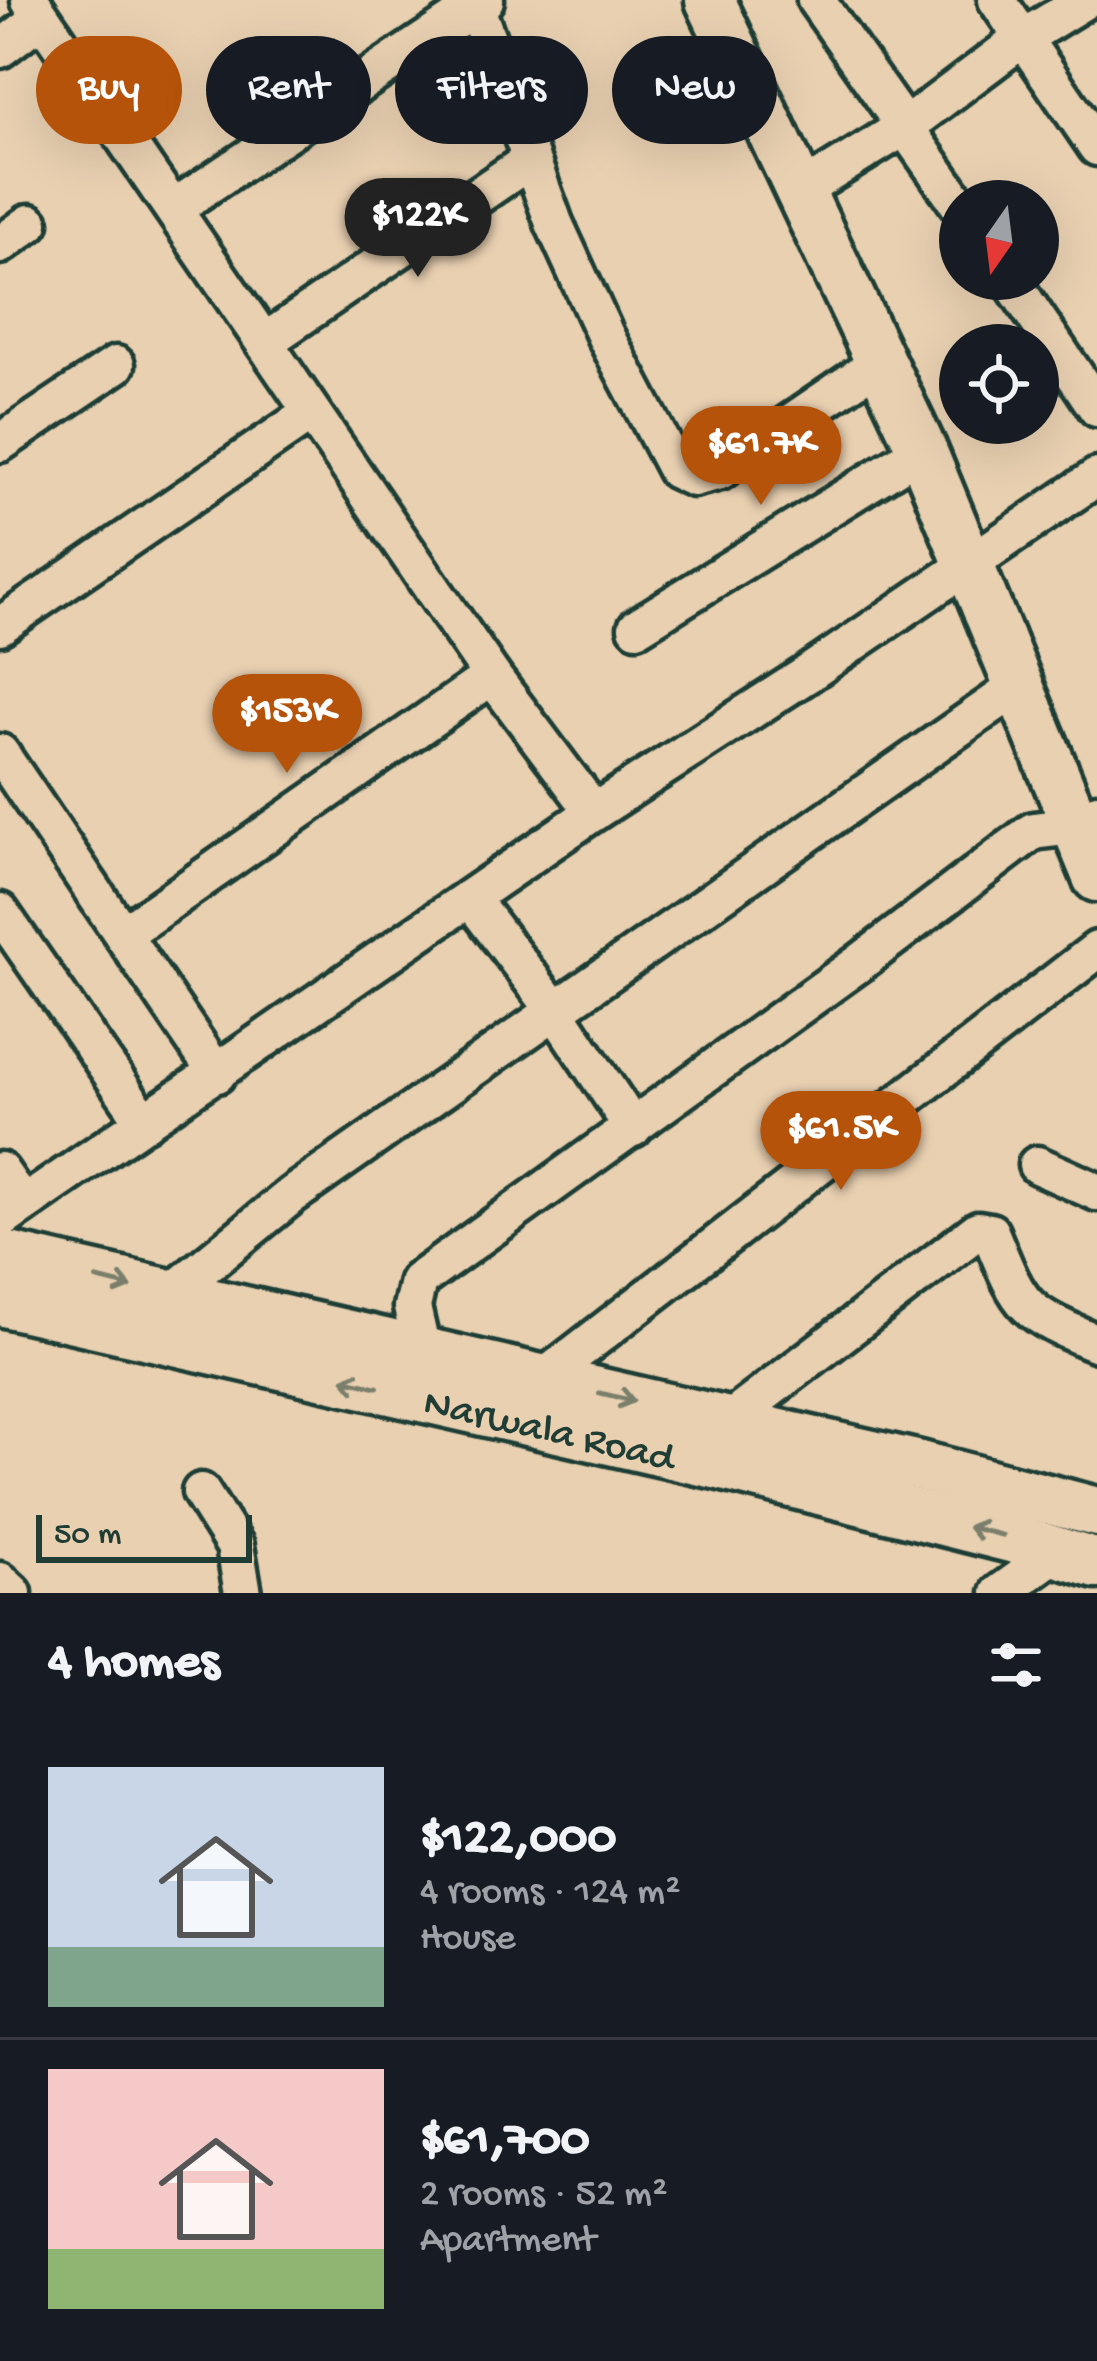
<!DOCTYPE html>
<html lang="en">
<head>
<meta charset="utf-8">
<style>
  :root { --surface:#171b24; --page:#20242c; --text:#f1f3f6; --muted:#9ea1a6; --line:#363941; --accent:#b45309 }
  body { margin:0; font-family:"Gochi Hand",sans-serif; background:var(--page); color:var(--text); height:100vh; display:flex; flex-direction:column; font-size:45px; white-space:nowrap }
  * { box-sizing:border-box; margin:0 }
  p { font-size:39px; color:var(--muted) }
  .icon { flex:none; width:66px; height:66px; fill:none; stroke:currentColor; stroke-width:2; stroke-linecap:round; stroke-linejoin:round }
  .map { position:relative; height:1593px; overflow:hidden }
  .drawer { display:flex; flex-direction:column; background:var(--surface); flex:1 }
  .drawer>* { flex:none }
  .guide { position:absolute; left:36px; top:36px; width:1026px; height:108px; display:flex; gap:24px }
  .needle { width:78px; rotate:194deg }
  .fabs { position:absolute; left:939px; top:180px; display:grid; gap:24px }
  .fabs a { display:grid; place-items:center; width:120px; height:120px; border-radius:50%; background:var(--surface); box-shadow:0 12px 48px #0002; font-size:60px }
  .scale { position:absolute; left:36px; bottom:30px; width:216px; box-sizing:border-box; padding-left:12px; border:6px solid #1f3d34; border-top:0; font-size:33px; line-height:42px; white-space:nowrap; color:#1f3d34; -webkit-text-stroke:9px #e9d0b1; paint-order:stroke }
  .price { position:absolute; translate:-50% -102px; padding:0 27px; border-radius:42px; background:var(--accent); color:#fff; font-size:39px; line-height:78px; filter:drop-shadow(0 3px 6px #0008) }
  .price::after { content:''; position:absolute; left:50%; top:72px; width:36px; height:27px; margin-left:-18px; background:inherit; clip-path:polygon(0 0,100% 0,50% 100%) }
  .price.selected { background:#222; color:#fff }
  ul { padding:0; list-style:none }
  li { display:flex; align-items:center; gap:36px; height:300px; padding:0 48px }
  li+li { border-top:3px solid var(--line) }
  li span { display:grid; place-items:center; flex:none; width:336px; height:240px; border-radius:0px; color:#555 }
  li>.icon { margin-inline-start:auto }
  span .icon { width:144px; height:144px; fill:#fffc; stroke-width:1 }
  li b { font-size:51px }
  h2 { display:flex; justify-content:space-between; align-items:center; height:144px; padding:0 48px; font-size:51px }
  .pill { padding:0 42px; border-radius:54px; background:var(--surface); box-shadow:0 12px 48px #0002; font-size:42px; line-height:108px }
  .pill.selected { background:var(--accent); color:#fff }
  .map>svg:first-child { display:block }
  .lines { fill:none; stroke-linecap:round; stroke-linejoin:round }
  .minor-casing { stroke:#1f3d34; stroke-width:45 }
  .major-casing { stroke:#1f3d34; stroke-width:57 }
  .minor { stroke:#e9d0b1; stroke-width:36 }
  .major { stroke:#e9d0b1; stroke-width:48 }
  .oneway { stroke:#7a7f6c }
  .labels { text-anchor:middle; stroke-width:9; stroke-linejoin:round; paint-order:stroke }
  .street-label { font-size:42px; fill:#1f3d34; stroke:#e9d0b1 }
</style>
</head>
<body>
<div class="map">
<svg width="1097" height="1593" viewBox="0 0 1097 1593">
  <rect width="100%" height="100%" fill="#e9d0b1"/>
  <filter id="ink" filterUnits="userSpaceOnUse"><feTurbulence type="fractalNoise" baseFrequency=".00833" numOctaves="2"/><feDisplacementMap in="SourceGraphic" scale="24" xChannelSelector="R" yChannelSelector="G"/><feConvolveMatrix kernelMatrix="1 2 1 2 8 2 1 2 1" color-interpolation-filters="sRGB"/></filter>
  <g filter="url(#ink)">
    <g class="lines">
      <defs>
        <g id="minor">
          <path d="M30,0L492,676L594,812"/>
          <path d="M473,0L554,223L606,337L676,470L693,478L720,471L881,361"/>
          <path d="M816,0L960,206"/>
          <path d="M997,0L1097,147"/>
          <path d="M0,49L41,18"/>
          <path d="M801,191L906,126L1023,38L1085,0"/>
          <path d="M174,208L485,0"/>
          <path d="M0,245L30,223"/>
          <path d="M1010,279L1097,408"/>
          <path d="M266,341L530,160"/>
          <path d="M0,443L116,365"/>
          <path d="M0,626L311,413"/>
          <path d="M637,627L922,450"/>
          <path d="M0,753L217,1074"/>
          <path d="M470,898L554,1009L633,1128"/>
          <path d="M0,912L145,1122"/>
          <path d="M123,934L492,676"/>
          <path d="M1037,1165L1097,1192"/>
          <path d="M0,1171L22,1203"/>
          <path d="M0,1221L594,812L806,675L1097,477"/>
          <path d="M168,1296L292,1195L1017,687"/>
          <path d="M422,1351L412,1307L418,1281L858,964L1033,831L1074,826L1097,812"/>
          <path d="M541,1380L1097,950"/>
          <path d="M727,1422L978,1230L990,1232C1021,1308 1020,1311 1097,1343"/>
          <path d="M201,1492L235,1546L243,1593"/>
          <path d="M0,1581L13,1593"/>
          <path d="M1000,1593L1057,1552"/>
        </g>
        <g id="major">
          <path d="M710,0L922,450L1097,877"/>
          <path d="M0,1255L920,1466L1097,1512"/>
          <path d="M0,1301L720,1465L1015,1539L1097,1564"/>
        </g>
      </defs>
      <use href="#minor" class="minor-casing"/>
      <use href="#major" class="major-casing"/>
      <use href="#minor" class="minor"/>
      <use href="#major" class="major"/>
    </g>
    <defs><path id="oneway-shaft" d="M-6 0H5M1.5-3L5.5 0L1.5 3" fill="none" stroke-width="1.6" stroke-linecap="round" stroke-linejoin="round" transform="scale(3)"/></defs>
    <g class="oneway">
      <use href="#oneway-shaft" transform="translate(114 1283) rotate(14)"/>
      <use href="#oneway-shaft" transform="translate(360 1383) rotate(-167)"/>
      <use href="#oneway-shaft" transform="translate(617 1397) rotate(13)"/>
      <use href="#oneway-shaft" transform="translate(985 1531) rotate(-166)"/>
    </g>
  </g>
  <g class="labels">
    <g class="street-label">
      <text transform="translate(550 1426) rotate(13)" y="15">Narwala Road</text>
    </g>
  </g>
</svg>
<div class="fabs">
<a><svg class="needle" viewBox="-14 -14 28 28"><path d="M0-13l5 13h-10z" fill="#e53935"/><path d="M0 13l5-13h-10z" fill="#9ea1a6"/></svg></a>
<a><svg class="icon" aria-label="locate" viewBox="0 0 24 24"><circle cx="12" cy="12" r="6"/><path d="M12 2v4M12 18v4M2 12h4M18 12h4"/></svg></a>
</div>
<div class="scale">50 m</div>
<b class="price selected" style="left:418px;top:280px">$122K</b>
<b class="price" style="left:761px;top:508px">$61.7K</b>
<b class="price" style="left:287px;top:776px">$153K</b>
<b class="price" style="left:841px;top:1193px">$61.5K</b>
<div class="guide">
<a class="pill selected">Buy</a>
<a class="pill">Rent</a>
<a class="pill">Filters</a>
<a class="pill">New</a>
</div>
</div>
<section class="drawer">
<h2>4 homes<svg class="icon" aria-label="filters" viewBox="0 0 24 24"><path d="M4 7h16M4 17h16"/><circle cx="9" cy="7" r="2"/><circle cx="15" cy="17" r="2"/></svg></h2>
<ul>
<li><span style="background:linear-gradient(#c9d6e8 75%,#7fa58c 0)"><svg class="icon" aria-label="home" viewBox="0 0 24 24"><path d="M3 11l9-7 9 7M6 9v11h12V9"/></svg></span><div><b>$122,000</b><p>4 rooms · 124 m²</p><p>House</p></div></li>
<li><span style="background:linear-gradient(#f6c9c9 75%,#8fb573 0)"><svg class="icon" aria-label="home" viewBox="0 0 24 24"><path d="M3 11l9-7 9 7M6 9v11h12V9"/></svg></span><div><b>$61,700</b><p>2 rooms · 52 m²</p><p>Apartment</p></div></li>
</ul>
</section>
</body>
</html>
